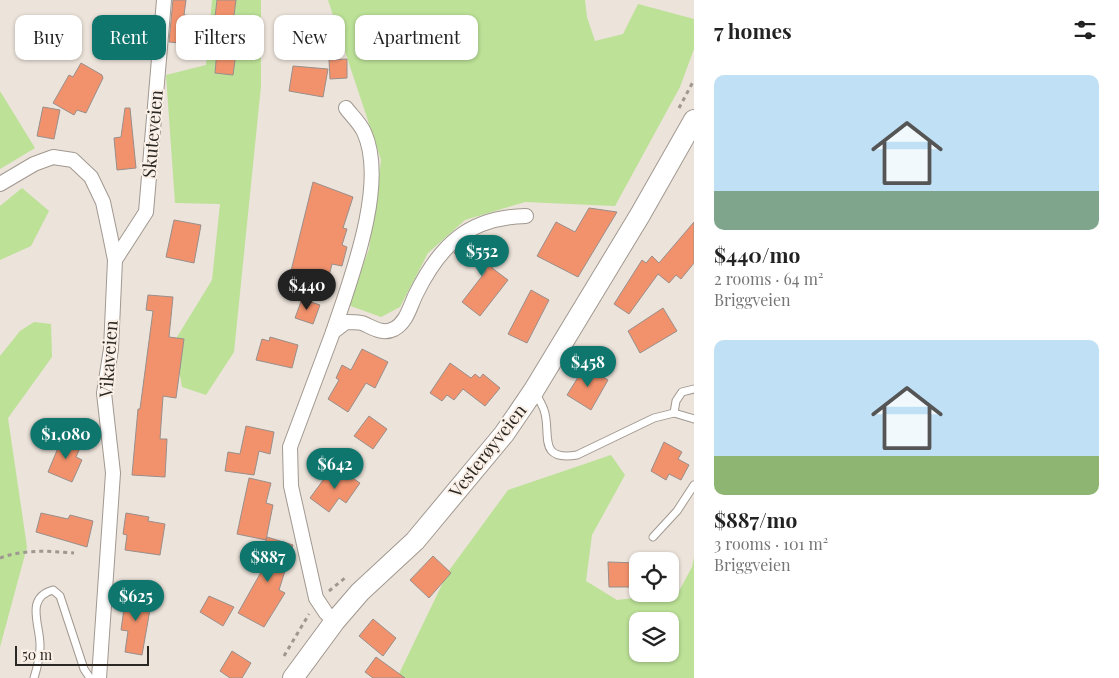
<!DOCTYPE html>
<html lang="en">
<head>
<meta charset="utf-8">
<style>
  :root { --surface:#fff; --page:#f2f2f2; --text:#222; --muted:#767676; --accent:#0f766e }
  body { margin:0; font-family:"Playfair Display",serif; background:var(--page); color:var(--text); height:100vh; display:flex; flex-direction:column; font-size:19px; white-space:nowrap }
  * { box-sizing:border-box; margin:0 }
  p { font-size:16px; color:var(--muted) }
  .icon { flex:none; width:28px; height:28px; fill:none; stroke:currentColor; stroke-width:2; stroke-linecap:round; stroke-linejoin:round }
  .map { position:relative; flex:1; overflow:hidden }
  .drawer { display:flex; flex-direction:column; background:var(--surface); width:425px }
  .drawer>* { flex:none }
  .hud { position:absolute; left:15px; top:15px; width:475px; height:45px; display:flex; gap:10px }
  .fabs { position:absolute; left:629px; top:552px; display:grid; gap:10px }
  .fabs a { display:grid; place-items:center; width:50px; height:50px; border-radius:10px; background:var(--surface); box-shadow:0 1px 4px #0004; font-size:25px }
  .scale { position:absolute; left:15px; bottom:12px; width:134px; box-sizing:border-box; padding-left:5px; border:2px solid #2b2824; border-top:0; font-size:14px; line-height:18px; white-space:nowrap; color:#2b2824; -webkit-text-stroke:4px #faf0e7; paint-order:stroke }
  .price { position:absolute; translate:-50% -42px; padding:0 11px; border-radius:18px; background:var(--accent); color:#fff; font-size:16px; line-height:32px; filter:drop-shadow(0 1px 2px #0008) }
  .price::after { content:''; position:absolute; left:50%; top:30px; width:15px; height:11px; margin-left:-8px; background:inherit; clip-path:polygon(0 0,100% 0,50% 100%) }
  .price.selected { background:#222; color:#fff }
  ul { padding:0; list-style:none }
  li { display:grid; align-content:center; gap:10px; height:265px; padding:0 20px }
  li span { display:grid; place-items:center; height:155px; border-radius:10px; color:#555 }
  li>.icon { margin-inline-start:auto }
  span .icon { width:90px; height:90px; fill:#fffc; stroke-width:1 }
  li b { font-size:21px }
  h2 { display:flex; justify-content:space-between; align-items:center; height:60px; padding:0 20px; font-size:21px }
  .chip { padding:0 18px; border-radius:10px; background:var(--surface); box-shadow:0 1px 4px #0004; font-size:18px; line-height:45px }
  .chip.selected { background:var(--accent); color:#fff }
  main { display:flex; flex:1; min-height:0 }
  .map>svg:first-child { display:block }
  .green { fill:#bce197; fill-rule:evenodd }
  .building { fill:#f2926d; stroke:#9a8e8a }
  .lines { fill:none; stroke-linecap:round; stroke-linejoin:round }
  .service-casing { stroke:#a19890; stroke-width:9 }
  .minor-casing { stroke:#a19890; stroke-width:16 }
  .secondary-casing { stroke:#a19890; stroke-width:22 }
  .path { stroke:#9e9891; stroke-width:3; stroke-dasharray:4 4; stroke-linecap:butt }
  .service { stroke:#fff; stroke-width:7 }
  .minor { stroke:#fff; stroke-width:14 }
  .secondary { stroke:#fff; stroke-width:20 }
  .labels { text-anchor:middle; stroke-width:4; stroke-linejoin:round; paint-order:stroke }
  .street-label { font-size:18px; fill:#2b2824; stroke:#faf0e7 }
</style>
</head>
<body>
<main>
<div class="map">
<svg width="694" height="678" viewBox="0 0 694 678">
  <rect width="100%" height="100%" fill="#ece3da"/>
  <g class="green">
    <path d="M212,0H261V86L234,352L206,395L182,387L174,342L212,280L220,204L175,203L166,75L206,65Z"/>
    <path d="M328,0H585L587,17L595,41L623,34L638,4L694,19V49L680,87L615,206L525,202L465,220L428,253L400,307L381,317L348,305L369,249L381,160Z"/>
    <path d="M0,91L35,148L0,169Z"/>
    <path d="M22,188L49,211L31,246L0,260V206Z"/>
    <path d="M34,322L51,324L52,357L8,418L27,547L0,647V356L20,331Z"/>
    <path d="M611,455L625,475L592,535L586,581L617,600L678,593L692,567L694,557V678H397L448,572L508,490ZM638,621H670V654H638Z"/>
  </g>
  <g class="building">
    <path d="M173,0H186L184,15L212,18L215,17L217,0H236L231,38L191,33L189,44L169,42Z"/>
    <path d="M217,50L236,53L233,75L215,73Z"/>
    <path d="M347,59V78L330,79L329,60Z"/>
    <path d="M81,63L102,75L103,78L86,113L77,110L74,115L53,103L69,75L73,77Z"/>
    <path d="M293,66L328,69L323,97L289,91Z"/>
    <path d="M43,107L60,110L54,139L37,136Z"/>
    <path d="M125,108H130L136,168L117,170L114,138L121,137Z"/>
    <path d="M313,182L353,197L343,228L347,229L342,245L347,247L342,266L332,264L328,280L291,271Z"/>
    <path d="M589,208L617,212L578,277L537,256L556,222L575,232Z"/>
    <path d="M174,220L201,225L194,263L166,257Z"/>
    <path d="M694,222V263L681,279L676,275L669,283L658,274L629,314L614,304L642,260L646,263L652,256L659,263Z"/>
    <path d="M470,241L498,254L492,268L508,280L480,316L462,302L486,271L454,253Z"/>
    <path d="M531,290L549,300L527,343L508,334Z"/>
    <path d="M148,295L173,297L169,337L184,339L176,398L163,396L160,439H167L165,477L132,475L138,409H140L153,311L146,310Z"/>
    <path d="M302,299L320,305L313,324L295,318Z"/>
    <path d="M663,308L677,331L640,353L628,331Z"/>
    <path d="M270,337L298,345L292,368L256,360L262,339L269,341Z"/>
    <path d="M362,349L388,362L375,388L366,383L348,412L328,399L339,380L336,378L342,365L351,370Z"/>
    <path d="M450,363L471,378L475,374L480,378L483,374L500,388L485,406L463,389L454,400L447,395L442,401L430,393Z"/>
    <path d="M585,366L608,380L591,410L567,395Z"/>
    <path d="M369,416L387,429L373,449L354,436Z"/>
    <path d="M246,426L274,432L270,454L259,451L254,475L225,471L228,452L240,454Z"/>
    <path d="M63,436L82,443L76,457L82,460L72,482L48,472Z"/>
    <path d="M664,442L682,452L678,459L689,465L681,480L669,474L666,480L651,471Z"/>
    <path d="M342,471L360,483L346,503L339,498L329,512L310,498L329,472L338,477Z"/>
    <path d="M249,478L271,483L266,503L273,505L266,540L237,534Z"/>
    <path d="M41,513L68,519L70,515L93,521L87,547L36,532Z"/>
    <path d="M126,513L149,517L148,521L165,524L160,555L125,550L127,535L123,534Z"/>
    <path d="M267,537L293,545L279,590L285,593L264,627L238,613L265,565L259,564Z"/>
    <path d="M433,556L451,573L429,598L410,580Z"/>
    <path d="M608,562L638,563V587H609Z"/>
    <path d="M126,594L152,598L142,655L125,652L128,631L121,630Z"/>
    <path d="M209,596L234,607L223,626L200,612Z"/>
    <path d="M373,619L396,638L383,656L359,636Z"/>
    <path d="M232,651L251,663L242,678H230L220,671Z"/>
    <path d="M376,657L405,678H373L365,672Z"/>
  </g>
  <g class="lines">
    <defs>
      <g id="service">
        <path d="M535,392C538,398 542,404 544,410C552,432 536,462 577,455L654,418L674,413L694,419"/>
        <path d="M674,413L676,401L682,392L694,389"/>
        <path d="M653,537L677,511L694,485"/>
        <path d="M34,678C37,668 40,657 40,647C41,626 24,598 53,590L60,596L84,669L90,678"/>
      </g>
      <g id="minor">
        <path d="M0,184L34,164L53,157L73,160L91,177L103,202L110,235L115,260L111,349L104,393L113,473L99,678"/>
        <path d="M115,260L146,212L164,0"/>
        <path d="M333,332C350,281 388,184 364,132C360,123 351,115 346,108"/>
        <path d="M335,621L326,613L316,598L291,486L290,447L333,332L346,322C351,322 357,322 362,323C372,327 382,335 394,329C407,322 410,306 416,294C440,245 469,217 526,216"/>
      </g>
      <path id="secondary" d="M293,678L335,621L360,592L415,541L504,434L534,390L640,215L694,120"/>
    </defs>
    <use href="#service" class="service-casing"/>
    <use href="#minor" class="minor-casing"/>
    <use href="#secondary" class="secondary-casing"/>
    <g class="path">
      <path d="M679,108L694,80"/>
      <path d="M0,558C25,549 48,551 74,553"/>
      <path d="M329,591L345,578"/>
      <path d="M284,656L309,614"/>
    </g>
    <use href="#service" class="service"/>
    <use href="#minor" class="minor"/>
    <use href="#secondary" class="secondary"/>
  </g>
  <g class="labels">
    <g class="street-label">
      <text transform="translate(153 134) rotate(-85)" y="6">Skuteveien</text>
      <text transform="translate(109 359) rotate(-86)" y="6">Vikaveien</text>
      <text transform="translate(488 451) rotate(-52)" y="6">Vesterøyveien</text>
    </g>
  </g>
</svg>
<div class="fabs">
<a><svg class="icon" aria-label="locate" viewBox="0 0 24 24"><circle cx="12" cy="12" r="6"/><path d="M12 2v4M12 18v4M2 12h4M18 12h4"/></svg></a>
<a><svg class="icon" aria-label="layers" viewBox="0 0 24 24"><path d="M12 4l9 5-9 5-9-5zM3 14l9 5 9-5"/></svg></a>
</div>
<div class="scale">50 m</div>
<b class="price" style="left:482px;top:277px">$552</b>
<b class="price selected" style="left:307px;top:311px">$440</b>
<b class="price" style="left:588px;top:388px">$458</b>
<b class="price" style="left:66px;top:460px">$1,080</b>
<b class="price" style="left:335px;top:490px">$642</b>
<b class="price" style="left:268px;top:583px">$887</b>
<b class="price" style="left:136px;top:622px">$625</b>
<div class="hud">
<a class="chip">Buy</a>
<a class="chip selected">Rent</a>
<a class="chip">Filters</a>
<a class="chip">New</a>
<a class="chip">Apartment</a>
</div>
</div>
<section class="drawer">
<h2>7 homes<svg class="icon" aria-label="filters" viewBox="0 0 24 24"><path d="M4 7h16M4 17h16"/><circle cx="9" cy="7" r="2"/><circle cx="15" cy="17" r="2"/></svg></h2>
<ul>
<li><span style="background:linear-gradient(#bfe0f5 75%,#7fa58c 0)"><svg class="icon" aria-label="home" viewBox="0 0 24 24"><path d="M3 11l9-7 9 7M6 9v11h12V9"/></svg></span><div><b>$440/mo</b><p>2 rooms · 64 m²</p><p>Briggveien</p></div></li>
<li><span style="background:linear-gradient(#bfe0f5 75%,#8fb573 0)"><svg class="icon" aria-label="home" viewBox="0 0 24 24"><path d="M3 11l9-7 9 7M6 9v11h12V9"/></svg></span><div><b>$887/mo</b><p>3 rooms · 101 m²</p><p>Briggveien</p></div></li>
</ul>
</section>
</main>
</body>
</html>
